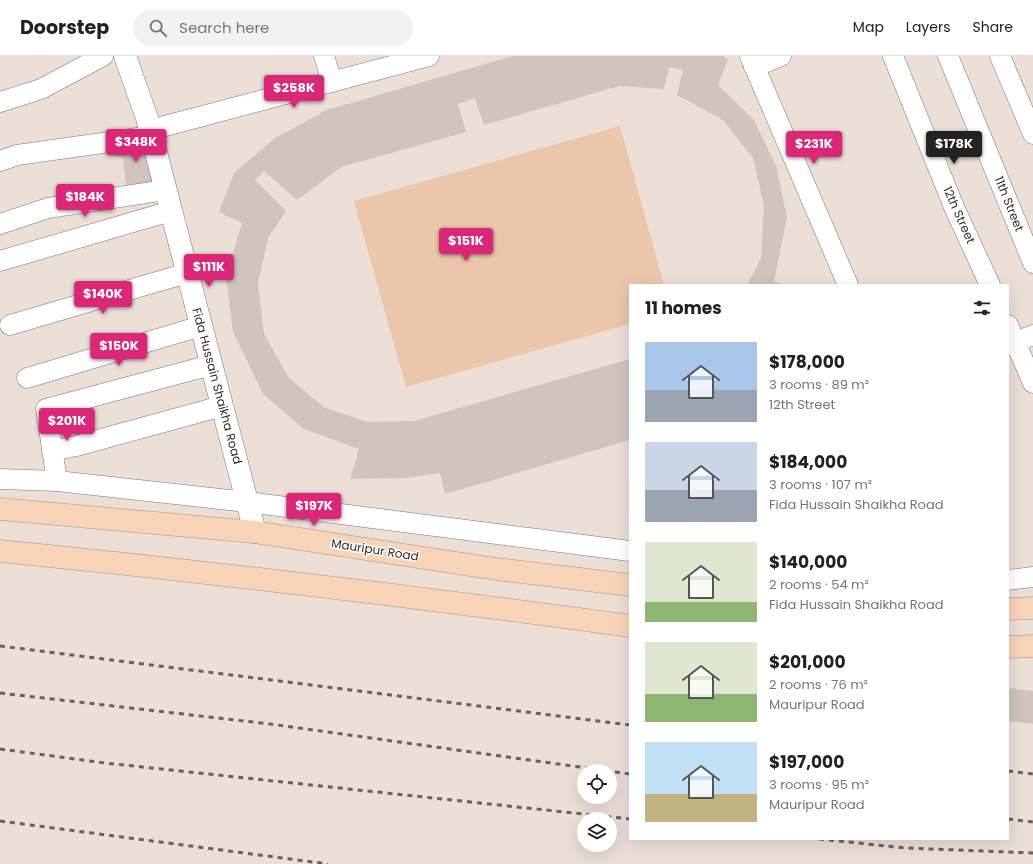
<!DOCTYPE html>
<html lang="en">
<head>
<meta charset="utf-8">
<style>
  :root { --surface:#fff; --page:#f2f2f2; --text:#202124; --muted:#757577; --line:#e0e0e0; --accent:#db2777 }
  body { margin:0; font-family:Poppins,sans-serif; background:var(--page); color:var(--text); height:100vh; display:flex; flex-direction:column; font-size:15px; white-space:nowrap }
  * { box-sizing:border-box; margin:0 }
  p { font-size:13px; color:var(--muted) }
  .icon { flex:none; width:22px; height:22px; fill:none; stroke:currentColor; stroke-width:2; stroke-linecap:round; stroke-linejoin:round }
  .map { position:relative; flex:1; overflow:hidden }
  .details { position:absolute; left:629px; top:228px; width:380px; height:556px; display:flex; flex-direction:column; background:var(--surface); border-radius:0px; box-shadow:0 4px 16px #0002 }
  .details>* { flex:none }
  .controls { position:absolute; left:577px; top:708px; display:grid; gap:8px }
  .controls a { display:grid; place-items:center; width:40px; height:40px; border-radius:50%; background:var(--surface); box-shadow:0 4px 16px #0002; font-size:20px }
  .price { position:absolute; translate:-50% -34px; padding:0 9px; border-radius:4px; background:var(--accent); color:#fff; font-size:13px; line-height:26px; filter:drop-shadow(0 1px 2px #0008) }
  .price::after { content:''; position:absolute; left:50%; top:24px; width:12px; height:9px; margin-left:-6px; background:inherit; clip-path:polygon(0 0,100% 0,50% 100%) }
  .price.active { background:#222; color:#fff }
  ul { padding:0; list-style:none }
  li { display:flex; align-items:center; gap:12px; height:100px; padding:0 16px }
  li span { display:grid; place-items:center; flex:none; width:112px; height:80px; border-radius:0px; color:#555 }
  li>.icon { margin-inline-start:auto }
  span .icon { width:48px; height:48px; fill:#fffc; stroke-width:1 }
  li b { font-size:17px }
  h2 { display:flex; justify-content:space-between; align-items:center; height:48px; padding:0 16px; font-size:17px }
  header { display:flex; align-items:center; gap:24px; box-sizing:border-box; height:56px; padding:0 20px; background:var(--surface); border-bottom:1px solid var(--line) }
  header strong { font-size:19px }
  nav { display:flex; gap:22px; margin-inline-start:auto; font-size:14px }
  .search { width:280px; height:36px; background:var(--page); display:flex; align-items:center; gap:10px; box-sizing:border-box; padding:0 14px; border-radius:22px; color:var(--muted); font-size:15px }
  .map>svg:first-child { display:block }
  .green { fill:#ebc6aa }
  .building { fill:#d0c4bb }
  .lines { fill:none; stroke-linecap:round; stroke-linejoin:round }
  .minor-casing { stroke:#7f746c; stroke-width:21 }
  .tertiary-casing { stroke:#7f746c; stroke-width:23 }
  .trunk-casing { stroke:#b0917a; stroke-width:23 }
  .minor { stroke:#fff; stroke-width:20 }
  .tertiary { stroke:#fff; stroke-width:22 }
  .trunk { stroke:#f7d3b8; stroke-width:22 }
  .rail { stroke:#69625d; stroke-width:3; stroke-dasharray:5 5; stroke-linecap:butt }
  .labels { text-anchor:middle; stroke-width:3; stroke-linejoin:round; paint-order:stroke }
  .street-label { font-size:12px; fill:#2f2a27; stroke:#fff }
</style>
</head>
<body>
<header>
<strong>Doorstep</strong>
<div class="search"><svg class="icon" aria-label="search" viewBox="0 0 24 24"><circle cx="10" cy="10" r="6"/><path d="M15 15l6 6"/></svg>Search here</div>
<nav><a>Map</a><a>Layers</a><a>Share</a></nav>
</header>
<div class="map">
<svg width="1033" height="808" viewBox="0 0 1033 808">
  <rect width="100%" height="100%" fill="#ebdfd6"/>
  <path class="green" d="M620,70L664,229H630V268L406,331L354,145Z"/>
  <g class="building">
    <path d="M513,0H723L728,3L718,29L754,64L776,110L787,161L774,225L782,229H747L761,202L764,150L753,102L723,64L677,39L683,14L669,11L664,33L619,30L484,69L475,42L458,48L466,76L341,111L297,144L264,115L255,124L286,155L268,182L258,227L264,278L289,322L325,352L368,366L414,365L630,303V384L445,438L440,417L405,422L350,423L359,393L304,373L263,338L233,276L226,221L242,167L219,156L234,117L275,82L327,54Z"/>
    <path d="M147,86L155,127L126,130L123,102L114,100V89Z"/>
    <path d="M1008,632L1033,635V668L1008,665Z"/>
  </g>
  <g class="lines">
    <defs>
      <g id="minor">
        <path d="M324,0L332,26"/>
        <path d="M750,0L848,229"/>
        <path d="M893,0L954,151L990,229"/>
        <path d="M948,0L1033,207"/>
        <path d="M1000,0L1033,78"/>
        <path d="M754,11L781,0"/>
        <path d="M0,46L41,33L103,0"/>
        <path d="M150,74L429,0"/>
        <path d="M0,105L17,99L152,80"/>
        <path d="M0,168L48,152L165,134"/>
        <path d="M0,205L171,155"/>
        <path d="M10,269L187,217"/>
        <path d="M1008,269L1033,327"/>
        <path d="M1008,289L1033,279"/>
        <path d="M27,322L201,270"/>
        <path d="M52,395L76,390L222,350"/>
        <path d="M0,423L57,425L247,446L630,495"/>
        <path d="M57,425L46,353L211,309"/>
        <path d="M1008,524L1033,521"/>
      </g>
      <path id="tertiary" d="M125,0L147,62L255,476"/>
      <g id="trunk">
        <path d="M0,453L255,476L496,513L630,529"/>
        <path d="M0,495C210,516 420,541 630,570"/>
        <path d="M1008,553L1033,552"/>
        <path d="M1008,591L1033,590"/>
      </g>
    </defs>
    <use href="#minor" class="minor-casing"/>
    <use href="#tertiary" class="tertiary-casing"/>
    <use href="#trunk" class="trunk-casing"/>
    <use href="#minor" class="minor"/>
    <use href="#tertiary" class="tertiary"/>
    <use href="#trunk" class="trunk"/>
    <g class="rail">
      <path d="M0,590L630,669"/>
      <path d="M0,637L270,668L630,718"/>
      <path d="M0,693L105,707L630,763"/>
      <path d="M1008,715L1033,718"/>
      <path d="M1008,763L1033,766"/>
      <path d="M0,765L328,808"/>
      <path d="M819,783L906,792L1033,797"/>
    </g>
  </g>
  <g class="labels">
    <g class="street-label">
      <text transform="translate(1009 148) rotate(68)" y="4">11th Street</text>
      <text transform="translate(959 159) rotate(66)" y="4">12th Street</text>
      <text transform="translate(217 330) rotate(75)" y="4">Fida Hussain Shaikha Road</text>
      <text transform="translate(375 494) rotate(9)" y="4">Mauripur Road</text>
    </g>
  </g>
</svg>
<div class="controls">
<a><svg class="icon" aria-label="locate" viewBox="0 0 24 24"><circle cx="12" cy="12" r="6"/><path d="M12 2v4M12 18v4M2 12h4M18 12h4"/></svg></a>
<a><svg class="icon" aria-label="layers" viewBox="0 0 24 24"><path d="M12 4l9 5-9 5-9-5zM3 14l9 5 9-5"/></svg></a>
</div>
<b class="price" style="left:294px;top:53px">$258K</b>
<b class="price" style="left:136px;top:107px">$348K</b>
<b class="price" style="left:814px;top:109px">$231K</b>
<b class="price active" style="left:954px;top:109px">$178K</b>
<b class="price" style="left:85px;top:162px">$184K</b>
<b class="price" style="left:466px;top:206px">$151K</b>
<b class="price" style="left:209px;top:232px">$111K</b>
<b class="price" style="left:103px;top:259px">$140K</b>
<b class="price" style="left:119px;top:311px">$150K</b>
<b class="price" style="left:67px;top:386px">$201K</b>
<b class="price" style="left:314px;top:471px">$197K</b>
<section class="details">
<h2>11 homes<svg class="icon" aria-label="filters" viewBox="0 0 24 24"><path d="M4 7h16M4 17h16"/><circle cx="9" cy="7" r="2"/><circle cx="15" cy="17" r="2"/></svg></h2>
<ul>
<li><span style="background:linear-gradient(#a9c7e8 60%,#9aa5b1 0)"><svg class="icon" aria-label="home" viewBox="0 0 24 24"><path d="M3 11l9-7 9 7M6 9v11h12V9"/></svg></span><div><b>$178,000</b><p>3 rooms · 89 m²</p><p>12th Street</p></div></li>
<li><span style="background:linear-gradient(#c9d6e8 60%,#9aa5b1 0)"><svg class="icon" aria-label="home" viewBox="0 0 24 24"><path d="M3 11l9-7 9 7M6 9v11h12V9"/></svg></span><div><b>$184,000</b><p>3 rooms · 107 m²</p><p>Fida Hussain Shaikha Road</p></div></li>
<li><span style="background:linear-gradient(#dfe7d0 75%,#8fb573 0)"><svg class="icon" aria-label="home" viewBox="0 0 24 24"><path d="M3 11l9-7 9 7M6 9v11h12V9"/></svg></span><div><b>$140,000</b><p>2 rooms · 54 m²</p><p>Fida Hussain Shaikha Road</p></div></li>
<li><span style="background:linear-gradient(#dfe7d0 65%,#8fb573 0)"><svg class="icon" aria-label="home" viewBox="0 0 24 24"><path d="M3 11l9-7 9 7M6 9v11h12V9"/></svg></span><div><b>$201,000</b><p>2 rooms · 76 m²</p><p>Mauripur Road</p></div></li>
<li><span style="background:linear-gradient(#bfe0f5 65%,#c2b280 0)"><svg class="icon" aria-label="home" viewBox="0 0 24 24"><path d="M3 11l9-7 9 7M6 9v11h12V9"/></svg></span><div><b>$197,000</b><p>3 rooms · 95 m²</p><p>Mauripur Road</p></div></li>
</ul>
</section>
</div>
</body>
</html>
